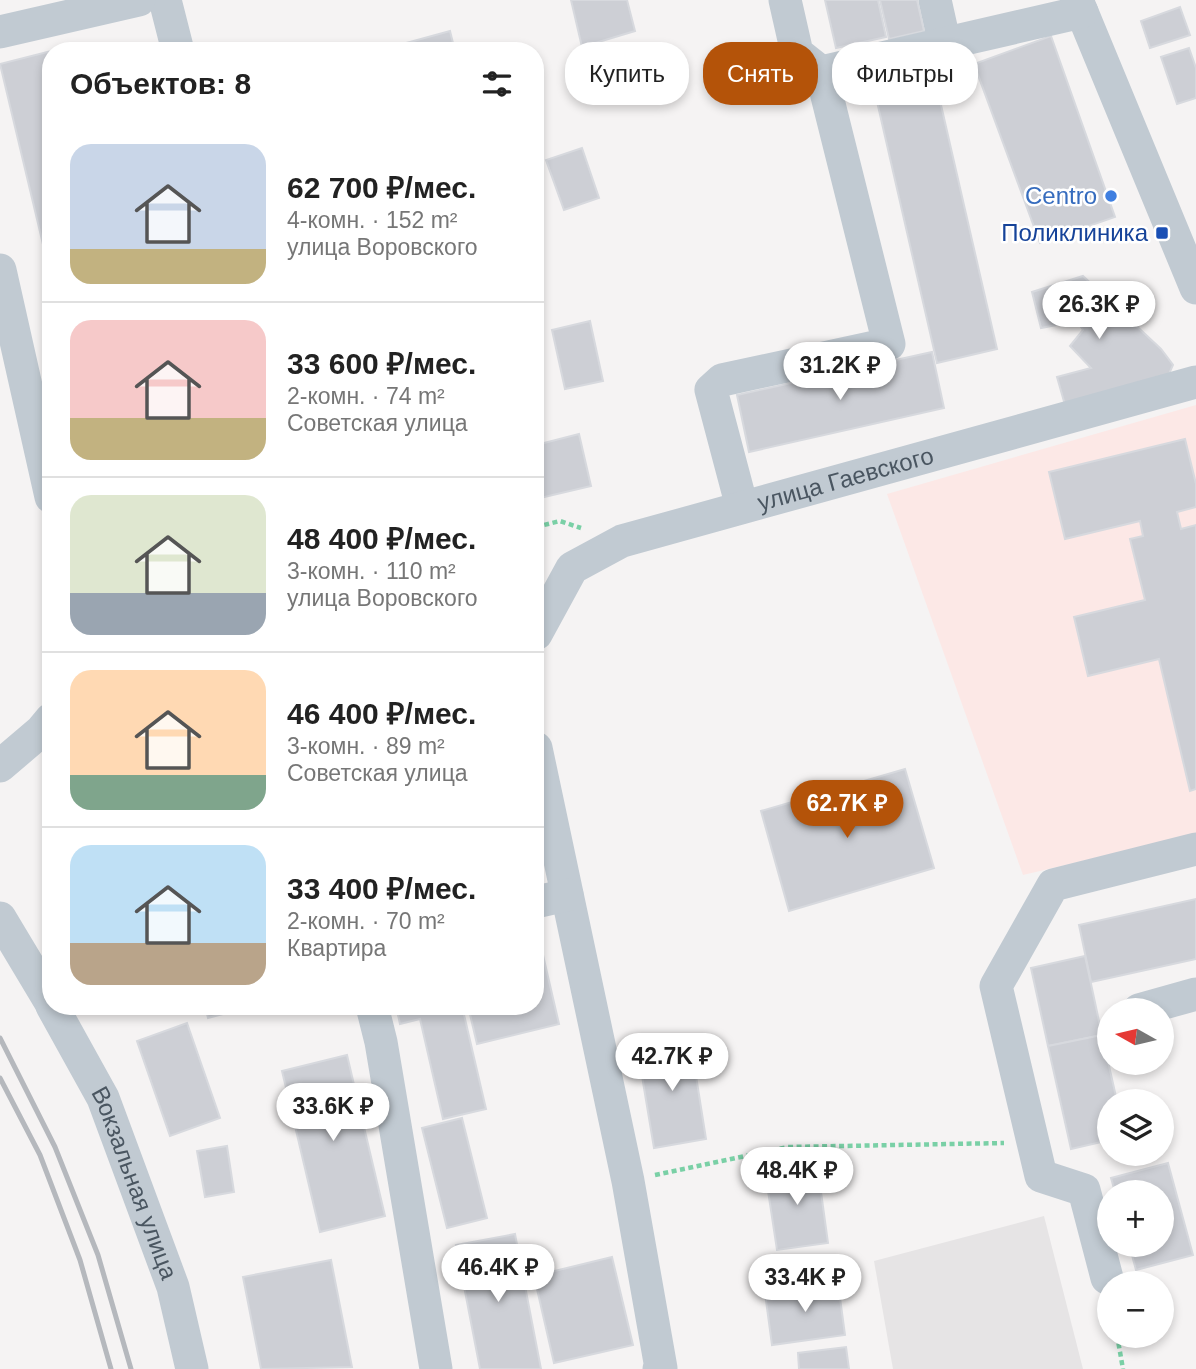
<!DOCTYPE html>
<html lang="ru">
<head>
<meta charset="utf-8">
<style>
  :root { --surface:#fff; --page:#f6f6f6; --text:#222; --muted:#767676; --line:#e0e0e0; --accent:#b45309 }
  body { margin:0; font-family:Helvetica,sans-serif; background:var(--page); color:var(--text); height:100vh; display:flex; flex-direction:column; font-size:26px; white-space:nowrap }
  * { box-sizing:border-box; margin:0 }
  p { font-size:23px; color:var(--muted) }
  .icon { flex:none; width:38px; height:38px; fill:none; stroke:currentColor; stroke-width:2; stroke-linecap:round; stroke-linejoin:round }
  .map { position:relative; flex:1; overflow:hidden }
  .side { position:absolute; left:42px; top:42px; width:502px; height:973px; display:flex; flex-direction:column; background:var(--surface); border-radius:28px; box-shadow:0 4px 10px #0003 }
  .side>* { flex:none }
  .hud { position:absolute; left:565px; top:42px; width:525px; height:63px; display:flex; gap:14px }
  .needle { width:46px; rotate:278deg }
  .buttons { position:absolute; left:1097px; top:998px; display:grid; gap:14px }
  .buttons a { display:grid; place-items:center; width:77px; height:77px; border-radius:50%; background:var(--surface); box-shadow:0 4px 10px #0003; font-size:35px }
  .price { position:absolute; translate:-50% -60px; padding:0 16px; border-radius:24px; background:#fff; color:#222; font-size:23px; line-height:46px; filter:drop-shadow(0 2px 4px #0008) }
  .price::after { content:''; position:absolute; left:50%; top:42px; width:21px; height:16px; margin-left:-10px; background:inherit; clip-path:polygon(0 0,100% 0,50% 100%) }
  .price.on { background:var(--accent); color:#fff }
  ul { padding:0; list-style:none }
  li { display:flex; align-items:center; gap:21px; height:175px; padding:0 28px }
  li+li { border-top:2px solid var(--line) }
  li span { display:grid; place-items:center; flex:none; width:196px; height:140px; border-radius:21px; color:#555 }
  li>.icon { margin-inline-start:auto }
  span .icon { width:84px; height:84px; fill:#fffc; stroke-width:1 }
  li b { font-size:30px }
  h2 { display:flex; justify-content:space-between; align-items:center; height:84px; padding:0 28px; font-size:30px }
  .tag { padding:0 24px; border-radius:28px; background:var(--surface); box-shadow:0 4px 10px #0003; font-size:24px; line-height:63px }
  .tag.on { background:var(--accent); color:#fff }
  .map>svg:first-child { display:block }
  .education { fill:#e6e4e5 }
  .medical { fill:#fce8e6 }
  .building { fill:#cdcfd5; stroke:#d7d9de; stroke-width:2 }
  .lines { fill:none; stroke-linecap:round; stroke-linejoin:round }
  .path { stroke:#7ad0a6; stroke-width:4.5; stroke-dasharray:5 3.5; stroke-linecap:butt }
  .minor { stroke:#c1cad2; stroke-width:33 }
  .rail { stroke:#b5b8bd; stroke-width:5 }
  .shop-dot { fill:#3f7fe0; stroke:#fff; stroke-width:2.5 }
  .transit-dot { fill:#1a4fb4; stroke:#fff; stroke-width:2.5 }
  .labels { text-anchor:middle; stroke-width:5; stroke-linejoin:round; paint-order:stroke }
  .shop-label { font-size:24px; fill:#366cbe; stroke:#fff; text-anchor:end }
  .transit-label { font-size:24px; fill:#164399; stroke:#fff; text-anchor:end }
  .street-label { font-size:24px; fill:#4a5661; stroke:#fff }
</style>
</head>
<body>
<div class="map">
<svg width="1196" height="1369" viewBox="0 0 1196 1369">
  <rect width="100%" height="100%" fill="#f5f3f3"/>
  <path class="education" d="M1044,1216L1083,1369H893L874,1261Z"/>
  <path class="medical" d="M1196,405V834L1023,875L887,494Z"/>
  <g class="building">
    <path d="M571,0H627L635,31L582,47Z"/>
    <path d="M825,0H878L886,37L836,48Z"/>
    <path d="M880,0H917L924,31L889,39Z"/>
    <path d="M1180,7L1190,35L1150,48L1141,21Z"/>
    <path d="M450,31L455,51H377Z"/>
    <path d="M1051,36L1115,217L1040,243L974,64Z"/>
    <path d="M1189,48L1196,68V98L1177,104L1161,57Z"/>
    <path d="M51,51V278L0,64Z"/>
    <path d="M930,57L997,349L937,363L870,71Z"/>
    <path d="M582,148L599,198L564,210L546,160Z"/>
    <path d="M1083,276L1161,349L1173,365L1169,374L1065,405L1057,377L1091,368L1070,346L1083,330L1077,321L1041,328L1032,292Z"/>
    <path d="M590,321L603,381L565,389L552,330Z"/>
    <path d="M932,352L944,408L749,452L737,395Z"/>
    <path d="M579,434L591,486L536,499V445Z"/>
    <path d="M1185,439L1196,484V507L1177,512L1181,529L1196,525V789L1190,791L1159,659L1088,676L1074,617L1145,600L1130,539L1143,536L1140,521L1065,539L1049,472Z"/>
    <path d="M905,769L934,868L789,911L761,811Z"/>
    <path d="M1196,899V959L1091,982L1079,925Z"/>
    <path d="M540,942L559,1024L477,1044L468,1006H536V943Z"/>
    <path d="M1085,956L1102,1035L1048,1046L1031,968Z"/>
    <path d="M205,1006H253L208,1018Z"/>
    <path d="M396,1006H462L486,1109L443,1119L420,1019L400,1024Z"/>
    <path d="M187,1023L220,1118L170,1136L137,1041Z"/>
    <path d="M1102,1035L1117,1101H1110V1140L1071,1149L1048,1046Z"/>
    <path d="M690,1038L706,1139L654,1148L637,1046Z"/>
    <path d="M347,1055L385,1216L320,1232L282,1071Z"/>
    <path d="M462,1118L487,1218L447,1228L422,1128Z"/>
    <path d="M227,1146L234,1192L205,1197L197,1151Z"/>
    <path d="M817,1163L828,1243L777,1250L765,1171Z"/>
    <path d="M1168,1163L1193,1255L1136,1270L1129,1244H1162V1192H1115L1111,1178Z"/>
    <path d="M515,1234L541,1369H480L456,1245Z"/>
    <path d="M612,1257L633,1345L554,1363L534,1276Z"/>
    <path d="M331,1260L352,1367L261,1369L243,1277Z"/>
    <path d="M838,1283L845,1335L772,1345L765,1293Z"/>
    <path d="M846,1347L849,1369H799L798,1353Z"/>
  </g>
  <g class="lines">
    <g class="path">
      <path d="M536,527L560,521L581,528"/>
      <path d="M655,1175L788,1147L1004,1143"/>
      <path d="M1117,1335L1123,1369"/>
    </g>
    <g class="minor">
      <path d="M165,0L178,51"/>
      <path d="M935,0L945,45"/>
      <path d="M1077,0L1196,288"/>
      <path d="M0,32L139,0"/>
      <path d="M821,72L1082,12"/>
      <path d="M0,270L51,497"/>
      <path d="M742,507L711,390L722,380L889,344L821,72L797,53L785,0"/>
      <path id="s1" d="M536,634L572,568L622,541L1196,382"/>
      <path d="M536,748L628,1181L661,1368L659,1369"/>
      <path d="M0,766L41,731L51,719"/>
      <path d="M536,902L567,895"/>
      <path d="M0,918L51,1003"/>
      <path id="s2" d="M52,1006L103,1098L173,1287L192,1369"/>
      <path d="M372,1006L381,1042L436,1369"/>
      <path d="M1139,1010L1196,994"/>
      <path d="M1107,1278L1084,1190L1041,1176L996,986L1053,885L1196,849"/>
    </g>
    <g class="rail">
      <path d="M0,1038L55,1147L98,1255L131,1369"/>
      <path d="M0,1078L40,1155L80,1260L111,1369"/>
    </g>
  </g>
  <circle class="shop-dot" cx="1111" cy="196" r="7"/>
  <rect class="transit-dot" x="1155" y="226" width="14" height="14" rx="3.5"/>
  <g class="labels">
    <g class="shop-label">
      <text x="1097" y="204">Centro</text>
    </g>
    <g class="transit-label">
      <text x="1148" y="241">Поликлиника</text>
    </g>
    <g class="street-label">
      <text dy="8" stroke="none"><textPath href="#s1" startOffset="364">улица Гаевского</textPath></text>
      <text dy="8" stroke="none"><textPath href="#s2" startOffset="196">Вокзальная улица</textPath></text>
    </g>
  </g>
</svg>
<div class="buttons">
<a><svg class="needle" viewBox="-14 -14 28 28"><path d="M0-13l5 13h-10z" fill="#e53935"/><path d="M0 13l5-13h-10z" fill="#767676"/></svg></a>
<a><svg class="icon" aria-label="layers" viewBox="0 0 24 24"><path d="M12 4l9 5-9 5-9-5zM3 14l9 5 9-5"/></svg></a>
<a>+</a>
<a>−</a>
</div>
<b class="price" style="left:1099px;top:341px">26.3K ₽</b>
<b class="price" style="left:840px;top:402px">31.2K ₽</b>
<b class="price on" style="left:847px;top:840px">62.7K ₽</b>
<b class="price" style="left:672px;top:1093px">42.7K ₽</b>
<b class="price" style="left:333px;top:1143px">33.6K ₽</b>
<b class="price" style="left:797px;top:1207px">48.4K ₽</b>
<b class="price" style="left:498px;top:1304px">46.4K ₽</b>
<b class="price" style="left:805px;top:1314px">33.4K ₽</b>
<div class="hud">
<a class="tag">Купить</a>
<a class="tag on">Снять</a>
<a class="tag">Фильтры</a>
</div>
<section class="side">
<h2>Объектов: 8<svg class="icon" aria-label="filters" viewBox="0 0 24 24"><path d="M4 7h16M4 17h16"/><circle cx="9" cy="7" r="2"/><circle cx="15" cy="17" r="2"/></svg></h2>
<ul>
<li><span style="background:linear-gradient(#c9d6e8 75%,#c2b280 0)"><svg class="icon" aria-label="home" viewBox="0 0 24 24"><path d="M3 11l9-7 9 7M6 9v11h12V9"/></svg></span><div><b>62 700 ₽/мес.</b><p>4-комн. · 152 m²</p><p>улица Воровского</p></div></li>
<li><span style="background:linear-gradient(#f6c9c9 70%,#c2b280 0)"><svg class="icon" aria-label="home" viewBox="0 0 24 24"><path d="M3 11l9-7 9 7M6 9v11h12V9"/></svg></span><div><b>33 600 ₽/мес.</b><p>2-комн. · 74 m²</p><p>Советская улица</p></div></li>
<li><span style="background:linear-gradient(#dfe7d0 70%,#9aa5b1 0)"><svg class="icon" aria-label="home" viewBox="0 0 24 24"><path d="M3 11l9-7 9 7M6 9v11h12V9"/></svg></span><div><b>48 400 ₽/мес.</b><p>3-комн. · 110 m²</p><p>улица Воровского</p></div></li>
<li><span style="background:linear-gradient(#ffd9b3 75%,#7fa58c 0)"><svg class="icon" aria-label="home" viewBox="0 0 24 24"><path d="M3 11l9-7 9 7M6 9v11h12V9"/></svg></span><div><b>46 400 ₽/мес.</b><p>3-комн. · 89 m²</p><p>Советская улица</p></div></li>
<li><span style="background:linear-gradient(#bfe0f5 70%,#b9a48a 0)"><svg class="icon" aria-label="home" viewBox="0 0 24 24"><path d="M3 11l9-7 9 7M6 9v11h12V9"/></svg></span><div><b>33 400 ₽/мес.</b><p>2-комн. · 70 m²</p><p>Квартира</p></div></li>
</ul>
</section>
</div>
</body>
</html>
